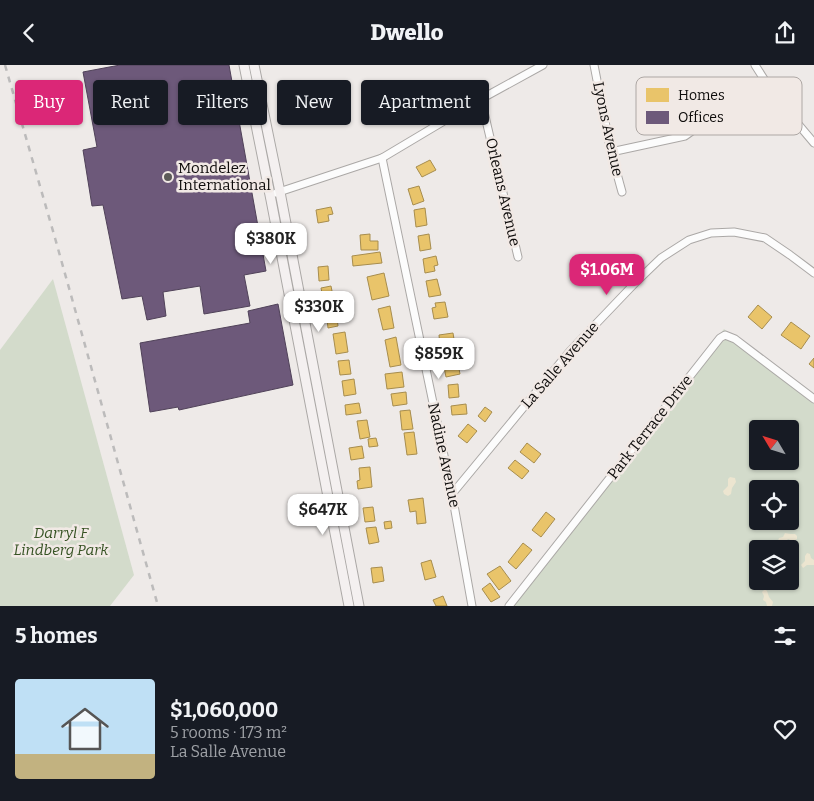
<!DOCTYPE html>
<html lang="en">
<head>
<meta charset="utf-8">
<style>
  :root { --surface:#171b24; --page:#242831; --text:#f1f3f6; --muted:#9ea1a6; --line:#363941; --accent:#db2777 }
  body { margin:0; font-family:Bitter,serif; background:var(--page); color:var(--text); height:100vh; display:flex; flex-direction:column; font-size:19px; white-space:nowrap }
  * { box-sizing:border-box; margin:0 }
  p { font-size:16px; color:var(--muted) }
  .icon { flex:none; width:28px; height:28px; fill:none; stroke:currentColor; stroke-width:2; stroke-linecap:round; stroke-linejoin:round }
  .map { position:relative; height:541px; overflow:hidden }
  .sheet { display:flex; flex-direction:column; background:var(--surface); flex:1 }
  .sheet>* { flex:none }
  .hud { position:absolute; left:15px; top:15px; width:500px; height:45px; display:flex; gap:10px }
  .needle { width:32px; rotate:308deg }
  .controls { position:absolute; left:749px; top:355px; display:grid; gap:10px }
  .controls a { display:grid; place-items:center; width:50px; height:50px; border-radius:5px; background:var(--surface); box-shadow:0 1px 4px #0004; font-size:25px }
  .price { position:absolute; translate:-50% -42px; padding:0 11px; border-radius:10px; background:#fff; color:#222; font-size:16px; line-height:32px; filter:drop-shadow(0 1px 2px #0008) }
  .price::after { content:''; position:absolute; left:50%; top:30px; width:15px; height:11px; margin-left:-8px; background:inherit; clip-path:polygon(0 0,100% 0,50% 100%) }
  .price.selected { background:var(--accent); color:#fff }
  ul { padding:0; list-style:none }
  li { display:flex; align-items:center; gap:15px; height:125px; padding:0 15px }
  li+li { border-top:1px solid var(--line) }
  li span { display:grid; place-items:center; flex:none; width:140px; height:100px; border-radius:5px; color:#555 }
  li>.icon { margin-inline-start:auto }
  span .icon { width:60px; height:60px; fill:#fffc; stroke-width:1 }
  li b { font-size:21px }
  h2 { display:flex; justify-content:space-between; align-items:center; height:60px; padding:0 15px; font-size:21px }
  .chip { padding:0 18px; border-radius:5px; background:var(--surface); box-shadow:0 1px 4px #0004; font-size:18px; line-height:45px }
  .chip.selected { background:var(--accent); color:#fff }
  header { display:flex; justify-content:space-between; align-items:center; height:65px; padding:0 15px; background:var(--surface); font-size:22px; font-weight:800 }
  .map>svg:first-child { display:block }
  .green { fill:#d3dbcb; fill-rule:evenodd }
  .sand { fill:#ece5d0 }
  .homes { fill:#e9c46a; stroke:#a78d4e }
  .offices { fill:#6d597a; stroke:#504259 }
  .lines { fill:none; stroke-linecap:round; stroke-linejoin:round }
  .street-casing { stroke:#aba8a6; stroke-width:9 }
  .secondary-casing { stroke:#aba8a6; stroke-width:11 }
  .street { stroke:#fcfcfc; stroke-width:7 }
  .secondary { stroke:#f4f0f0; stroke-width:9 }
  .rail { stroke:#bcbbbb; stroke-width:2.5; stroke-dasharray:6 6; stroke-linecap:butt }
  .poi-dot { fill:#5c5a58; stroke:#f1e9e5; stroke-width:2 }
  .labels { text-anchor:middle; stroke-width:5; stroke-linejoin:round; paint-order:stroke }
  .street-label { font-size:15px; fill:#0e0c0b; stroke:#f1e9e5 }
  .poi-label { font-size:15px; fill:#0e0c0b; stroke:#f1e9e5; text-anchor:start }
  .park-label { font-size:15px; font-style:italic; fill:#365223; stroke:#f1e9e5 }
  .key { fill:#f1e9e5; stroke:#ada7a4; stroke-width:1 }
  .key-label { font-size:14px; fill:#0e0c0b }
</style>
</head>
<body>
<header><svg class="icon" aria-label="back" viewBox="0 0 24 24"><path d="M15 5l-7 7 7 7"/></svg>Dwello<svg class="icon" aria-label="share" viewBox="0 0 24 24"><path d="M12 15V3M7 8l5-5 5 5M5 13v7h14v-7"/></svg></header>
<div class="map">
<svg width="814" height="541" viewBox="0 0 814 541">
  <rect width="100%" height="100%" fill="#eeeae8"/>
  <g class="green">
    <path d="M53,214L134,510L110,541H0V285Z"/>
    <path d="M724,264L814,335V541H511ZM758,364H790V396H758ZM758,424H790V456H758ZM758,484H790V516H758Z"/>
  </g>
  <g class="sand">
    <path d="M730,412L735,413L736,417L732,423L731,429L728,431L724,429L723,426L728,421V414Z"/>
    <path d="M785,468L790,469H795L797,471V474L793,476L788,474L784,478L780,479L778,476L779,473L783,472Z"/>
    <path d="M807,488L810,489L811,493L814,495V500H807L803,503L801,500L805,496V491Z"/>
    <path d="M765,524L767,526L769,532L773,537L772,541H767L766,537L763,535L764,531L762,527Z"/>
  </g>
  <g class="homes">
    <path d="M430,95L436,105L422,112L416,102Z"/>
    <path d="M419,121L424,136L413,140L408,124Z"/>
    <path d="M331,142L333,149L328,150L329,156L318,158L316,145Z"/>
    <path d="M425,143L427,160L416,162L414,145Z"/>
    <path d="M370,169V176H378V185H361L360,170Z"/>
    <path d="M429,169L431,184L420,186L418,171Z"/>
    <path d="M380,187L382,198L353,201L352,191Z"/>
    <path d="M436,191L438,200L434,201L435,206L425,208L423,194Z"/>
    <path d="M328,201L329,215L319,216L318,202Z"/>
    <path d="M384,208L389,231L372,235L367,212Z"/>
    <path d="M437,214L441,230L429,232L426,216Z"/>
    <path d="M331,221L334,236L324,238L321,223Z"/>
    <path d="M445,237L448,252L434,254L432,243L436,242L435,238Z"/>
    <path d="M758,240L772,252L762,264L748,252Z"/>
    <path d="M390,241L394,263L383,265L378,244Z"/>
    <path d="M336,245L338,261L328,263L326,246Z"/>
    <path d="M791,257L810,271L801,284L781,270Z"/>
    <path d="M345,267L348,287L336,289L333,269Z"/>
    <path d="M453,268L455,280L440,282L439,270Z"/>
    <path d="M396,272L401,300L390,302L385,275Z"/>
    <path d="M814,293V303L809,299Z"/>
    <path d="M349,295L351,309L340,310L338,296Z"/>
    <path d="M458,299L460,309L446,312L444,302Z"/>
    <path d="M402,307L404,322L387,324L385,309Z"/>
    <path d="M354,314L356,329L344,331L342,316Z"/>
    <path d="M458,319L459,332L449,333L448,320Z"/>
    <path d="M406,327L407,339L393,341L391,329Z"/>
    <path d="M359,338L361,348L346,350L345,340Z"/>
    <path d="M466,339L467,349L452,350L451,341Z"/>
    <path d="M485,342L492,347L485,357L478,351Z"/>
    <path d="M410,345L413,364L402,365L400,346Z"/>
    <path d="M367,355L370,372L360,374L357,356Z"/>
    <path d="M468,359L477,366L467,378L458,371Z"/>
    <path d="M414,367L417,389L407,390L404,368Z"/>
    <path d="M376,373L378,381L369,382L368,374Z"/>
    <path d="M527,378L541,389L534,398L520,387Z"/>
    <path d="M362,381L364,393L351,395L349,383Z"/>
    <path d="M515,395L529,406L522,414L508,403Z"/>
    <path d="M370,402L372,422L358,424L357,416L360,415L359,403Z"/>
    <path d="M423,433L426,458L417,459L416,446L410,447L408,435Z"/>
    <path d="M373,442L375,456L365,457L363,443Z"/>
    <path d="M546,447L555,454L541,472L532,465Z"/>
    <path d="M391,456L392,463L385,464L384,457Z"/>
    <path d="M376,462L379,477L369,479L366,463Z"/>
    <path d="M523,478L532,485L516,504L508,497Z"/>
    <path d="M431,495L436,512L425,515L421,498Z"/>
    <path d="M500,501L511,516L499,525L487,509Z"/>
    <path d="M382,502L384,516L373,518L371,503Z"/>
    <path d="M490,518L500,532L491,537L482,524Z"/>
    <path d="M443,531L447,541H436L433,535Z"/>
  </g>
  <g class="offices">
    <path d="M120,0H229L266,206L244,210L250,241L204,249L200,221L163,227L166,251L147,255L142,231L122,234L103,140L92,141L83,85L97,82L83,7Z"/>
    <path d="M278,239L293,320L179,345L178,342L150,347L140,278L250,258L248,246Z"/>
  </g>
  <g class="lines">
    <defs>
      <g id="street">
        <path d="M594,0L611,87L622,127"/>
        <path d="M755,0L776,33L814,78"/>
        <path d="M481,34L518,192"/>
        <path d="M611,87L685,71L702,59"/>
        <path d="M382,93L452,429L472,541"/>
        <path d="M276,128L382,93L481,34L543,0"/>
        <path d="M452,429L570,286L636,217L661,193L689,175L711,168L734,167L765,173L790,190L814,208"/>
        <path d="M509,541L720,273L725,270L735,274L814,334"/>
      </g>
      <g id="secondary">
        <path d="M244,0L271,135L349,541"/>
        <path d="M254,0L280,127L359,541"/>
      </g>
    </defs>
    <use href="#street" class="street-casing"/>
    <use href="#secondary" class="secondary-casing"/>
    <use href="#street" class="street"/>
    <use href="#secondary" class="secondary"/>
    <path class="rail" d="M5,0L55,173L158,541"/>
  </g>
  <circle class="poi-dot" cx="168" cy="112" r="5"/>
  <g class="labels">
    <g class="street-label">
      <text transform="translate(608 64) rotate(78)" y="5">Lyons Avenue</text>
      <text transform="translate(503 127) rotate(77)" y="5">Orleans Avenue</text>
      <text transform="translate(560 300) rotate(-49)" y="5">La Salle Avenue</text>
      <text transform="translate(650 362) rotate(-52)" y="5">Park Terrace Drive</text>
      <text transform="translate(444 390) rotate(78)" y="5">Nadine Avenue</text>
    </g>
    <g class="poi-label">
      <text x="178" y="108">Mondelez<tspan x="178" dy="17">International</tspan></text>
    </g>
    <g class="park-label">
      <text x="61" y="473">Darryl F<tspan x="61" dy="17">Lindberg Park</tspan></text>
    </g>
  </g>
  <rect x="636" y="12" width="166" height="58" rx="8" class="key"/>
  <rect x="646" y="23" width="23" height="14" fill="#e9c46a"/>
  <rect x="646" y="46" width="23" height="13" fill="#6d597a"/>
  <g class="key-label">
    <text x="678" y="35">Homes</text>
    <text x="678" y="57">Offices</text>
  </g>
</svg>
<div class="controls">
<a><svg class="needle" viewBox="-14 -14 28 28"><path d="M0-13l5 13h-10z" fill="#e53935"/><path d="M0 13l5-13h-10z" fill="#9ea1a6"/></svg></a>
<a><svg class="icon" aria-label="locate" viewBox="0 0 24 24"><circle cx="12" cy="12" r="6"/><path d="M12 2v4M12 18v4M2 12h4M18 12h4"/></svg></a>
<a><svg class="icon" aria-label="layers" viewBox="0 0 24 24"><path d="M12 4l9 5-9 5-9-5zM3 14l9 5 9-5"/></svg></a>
</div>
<b class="price" style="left:271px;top:200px">$380K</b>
<b class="price selected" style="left:607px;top:231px">$1.06M</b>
<b class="price" style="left:319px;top:268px">$330K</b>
<b class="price" style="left:439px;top:315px">$859K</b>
<b class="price" style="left:323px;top:471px">$647K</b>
<div class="hud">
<a class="chip selected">Buy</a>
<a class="chip">Rent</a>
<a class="chip">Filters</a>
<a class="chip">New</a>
<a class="chip">Apartment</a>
</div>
</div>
<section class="sheet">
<h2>5 homes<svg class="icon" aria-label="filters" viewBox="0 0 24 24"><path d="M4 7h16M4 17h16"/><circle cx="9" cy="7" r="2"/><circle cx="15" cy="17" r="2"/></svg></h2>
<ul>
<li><span style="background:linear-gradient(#bfe0f5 75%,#c2b280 0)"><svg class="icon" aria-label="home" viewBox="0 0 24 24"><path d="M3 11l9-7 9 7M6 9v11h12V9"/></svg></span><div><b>$1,060,000</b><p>5 rooms · 173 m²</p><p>La Salle Avenue</p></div><svg class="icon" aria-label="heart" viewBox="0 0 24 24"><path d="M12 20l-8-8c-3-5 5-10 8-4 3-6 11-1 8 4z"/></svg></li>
</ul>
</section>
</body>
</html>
